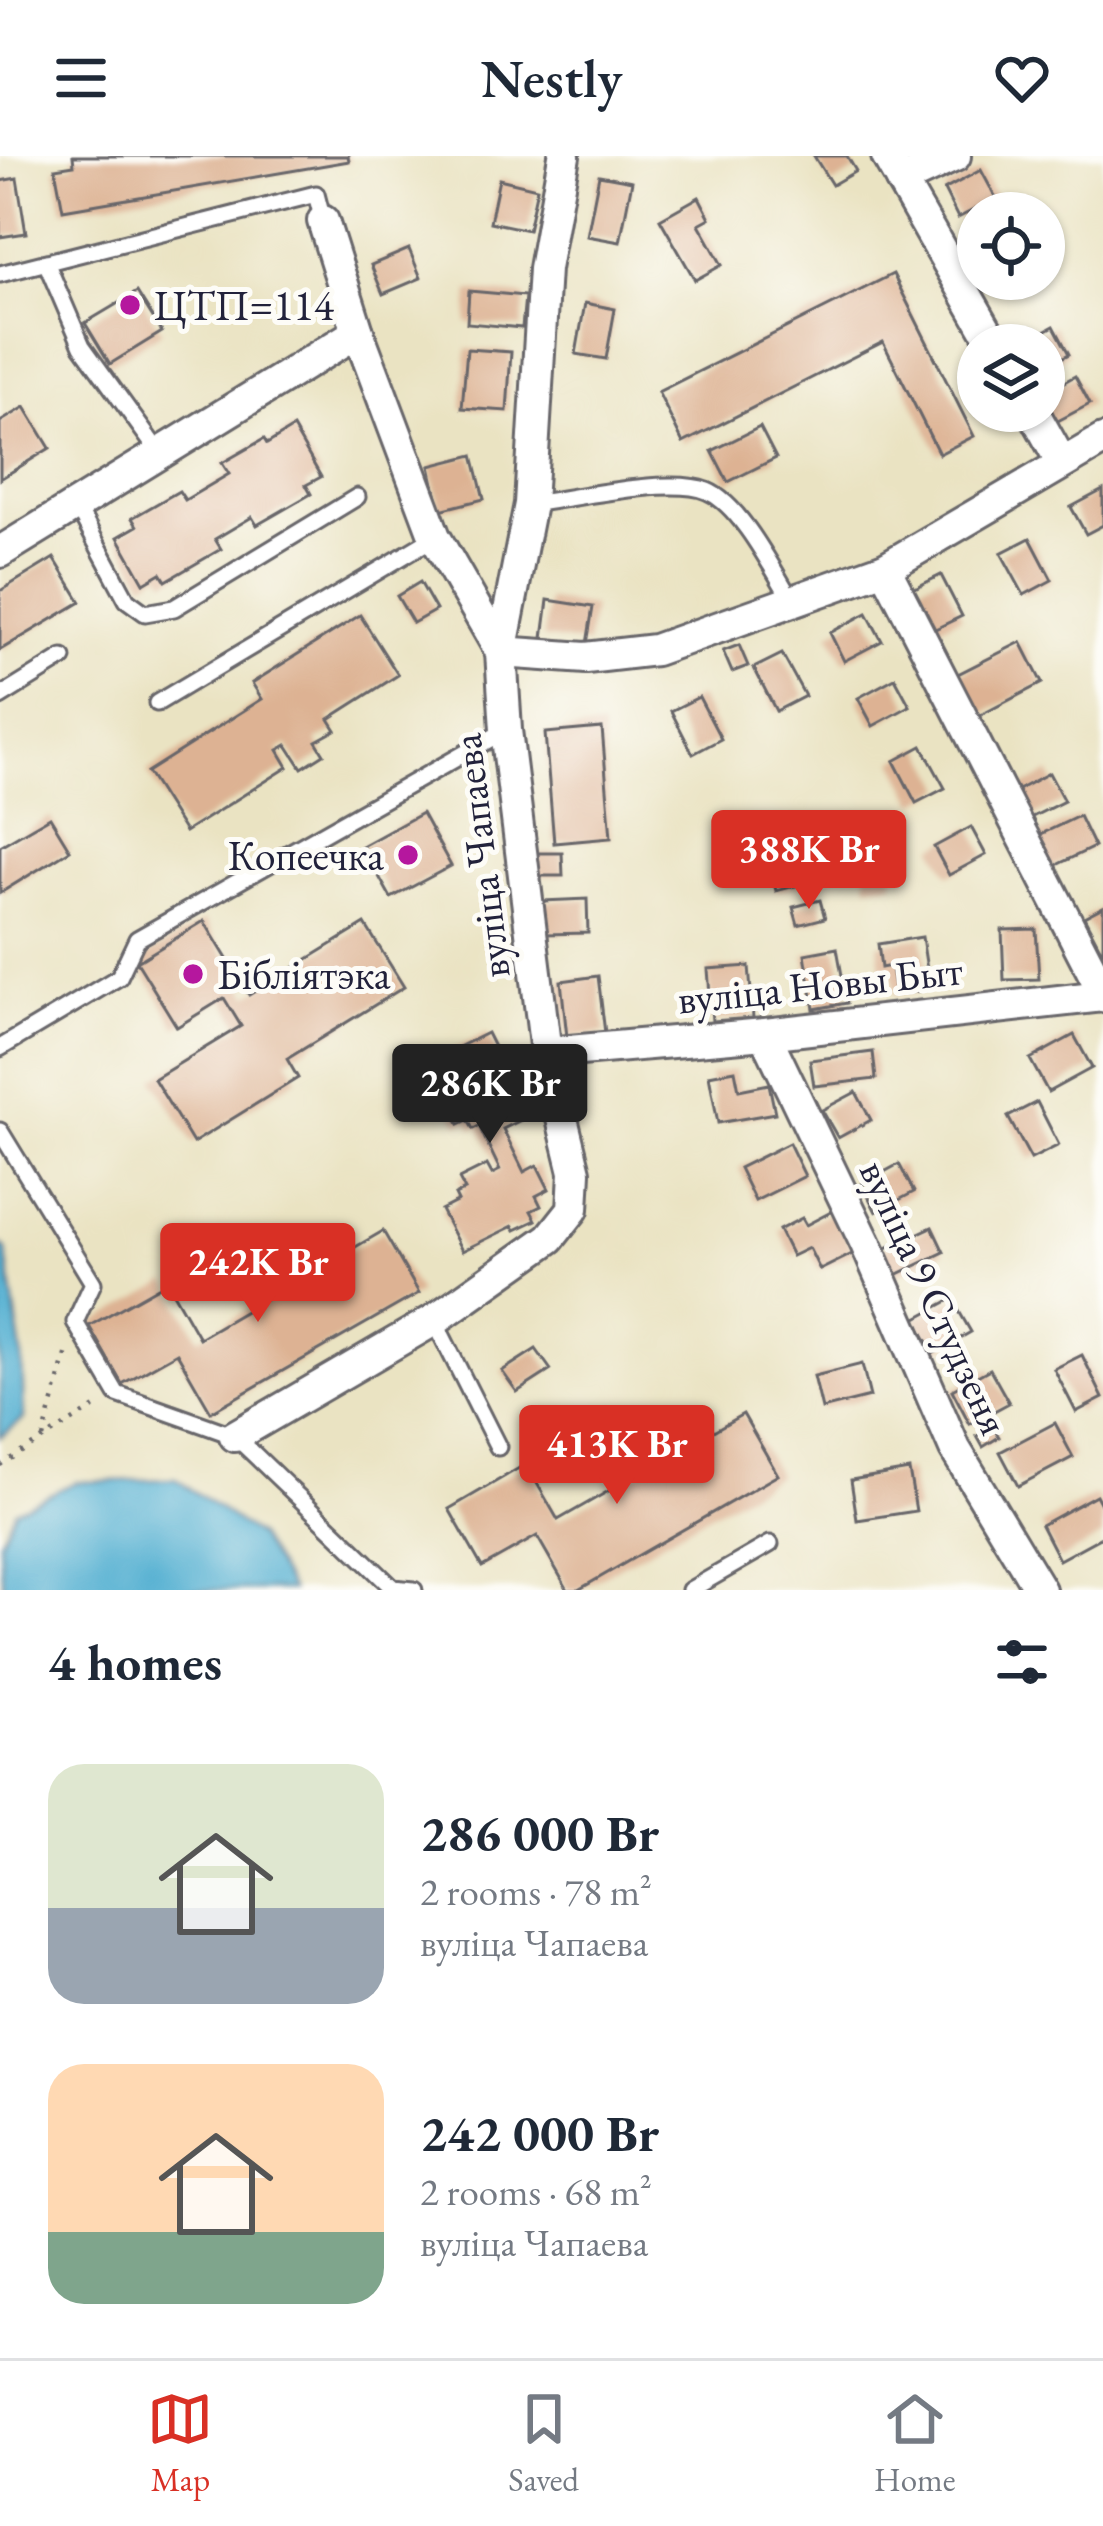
<!DOCTYPE html>
<html lang="en">
<head>
<meta charset="utf-8">
<style>
  :root { --surface:#fff; --page:#f2f2f3; --text:#1f2937; --muted:#747a83; --line:#e0e1e3; --accent:#d93025 }
  body { margin:0; font-family:"EB Garamond",serif; background:var(--page); color:var(--text); height:100vh; display:flex; flex-direction:column; font-size:45px; white-space:nowrap }
  * { box-sizing:border-box; margin:0 }
  p { font-size:39px; color:var(--muted) }
  .icon { flex:none; width:66px; height:66px; fill:none; stroke:currentColor; stroke-width:2; stroke-linecap:round; stroke-linejoin:round }
  .map { position:relative; height:1434px; overflow:hidden }
  .side { display:flex; flex-direction:column; background:var(--surface); flex:1 }
  .side>* { flex:none }
  .buttons { position:absolute; left:957px; top:36px; display:grid; gap:24px }
  .buttons a { display:grid; place-items:center; width:108px; height:108px; border-radius:50%; background:var(--surface); box-shadow:0 3px 9px #0004; font-size:60px }
  .price { position:absolute; translate:-50% -102px; padding:0 27px; border-radius:12px; background:var(--accent); color:#fff; font-size:39px; line-height:78px; filter:drop-shadow(0 3px 6px #0008) }
  .price::after { content:''; position:absolute; left:50%; top:72px; width:36px; height:27px; margin-left:-18px; background:inherit; clip-path:polygon(0 0,100% 0,50% 100%) }
  .price.selected { background:#222; color:#fff }
  ul { padding:0; list-style:none }
  li { display:flex; align-items:center; gap:36px; height:300px; padding:0 48px }
  li span { display:grid; place-items:center; flex:none; width:336px; height:240px; border-radius:36px; color:#555 }
  li>.icon { margin-inline-start:auto }
  span .icon { width:144px; height:144px; fill:#fffc; stroke-width:1 }
  li b { font-size:51px }
  h2 { display:flex; justify-content:space-between; align-items:center; height:144px; padding:0 48px; font-size:51px }
  header { display:flex; justify-content:space-between; align-items:center; height:156px; padding:0 48px; background:var(--surface); font-size:54px; font-weight:600 }
  .dock { display:flex; justify-content:space-around; align-items:center; height:168px; border-top:3px solid var(--line); background:var(--surface); font-size:33px; color:var(--muted) }
  .dock a { display:grid; justify-items:center; gap:6px }
  .dock .selected { color:var(--accent) }
  .map>svg:first-child { display:block }
  .water { fill:#54b0d2; stroke:#3b6986; stroke-width:3 }
  .building { fill:#ddb293 }
  .lines { fill:none; stroke-linecap:round; stroke-linejoin:round }
  .service-casing { stroke:#68666a; stroke-width:21 }
  .minor-casing { stroke:#68666a; stroke-width:36 }
  .path { stroke:#68666a; stroke-width:4.5; stroke-dasharray:3 9; stroke-linecap:butt }
  .service { stroke:#fff; stroke-width:15 }
  .minor { stroke:#fff; stroke-width:30 }
  .poi-dot { fill:#b5179e; stroke:#fdfcf7; stroke-width:4.5 }
  .labels { text-anchor:middle; stroke-width:10; stroke-linejoin:round; paint-order:stroke }
  .poi-label { font-size:42px; fill:#22223b; stroke:#fdfcf7; text-anchor:start }
  .street-label { font-size:42px; fill:#22223b; stroke:#fdfcf7 }
</style>
</head>
<body>
<header><svg class="icon" aria-label="menu" viewBox="0 0 24 24"><path d="M4 6h16M4 12h16M4 18h16"/></svg>Nestly<svg class="icon" aria-label="heart" viewBox="0 0 24 24"><path d="M12 20l-8-8c-3-5 5-10 8-4 3-6 11-1 8 4z"/></svg></header>
<div class="map">
<svg width="1103" height="1434" viewBox="0 0 1103 1434">
  <rect width="100%" height="100%" fill="#fdfcf7"/>
  <filter id="ink" filterUnits="userSpaceOnUse"><feTurbulence type="fractalNoise" baseFrequency=".00833" numOctaves="2"/><feDisplacementMap in="SourceGraphic" scale="24" xChannelSelector="R" yChannelSelector="G"/><feConvolveMatrix kernelMatrix="1 2 1 2 8 2 1 2 1" color-interpolation-filters="sRGB"/></filter>
  <filter id="wash" filterUnits="userSpaceOnUse"><feTurbulence type="fractalNoise" baseFrequency=".004" numOctaves="4" result="noise"/><feDisplacementMap in="SourceGraphic" scale="48" xChannelSelector="R" yChannelSelector="G"/><feGaussianBlur stdDeviation="2.7" result="paint"/><feColorMatrix in="noise" values="0 0 0 0 0 0 0 0 0 0 0 0 0 0 0 0 0 1.4 0 .05"/><feComposite in="paint" operator="in"/></filter>
  <g filter="url(#wash)">
    <rect width="100%" height="100%" fill="#eae3c2"/>
    <g class="water">
      <path d="M0,1088L6,1093L22,1198L24,1263L0,1281Z"/>
      <path d="M176,1323L258,1380L291,1434H3L0,1385L15,1354L76,1326Z"/>
    </g>
    <g id="blocks">
      <g class="building">
        <path d="M73,0H348L349,5L63,54L55,12L74,9Z"/>
        <path d="M814,0H847L856,15L832,29Z"/>
        <path d="M981,14L996,42L958,62L944,34Z"/>
        <path d="M599,19L632,25L620,86L587,80Z"/>
        <path d="M17,22L26,77L0,81V25Z"/>
        <path d="M499,23L537,32L528,74L490,66Z"/>
        <path d="M699,41L710,62L699,68L722,109L695,124L660,63Z"/>
        <path d="M409,93L421,122L383,138L371,109Z"/>
        <path d="M893,118L974,280L939,298L883,186L683,287L658,236Z"/>
        <path d="M469,135L525,140L522,172L467,167Z"/>
        <path d="M137,136L162,176L110,208L85,167Z"/>
        <path d="M585,147L615,153L606,203L576,198Z"/>
        <path d="M1054,170L1069,198L1044,211V189H1019Z"/>
        <path d="M467,193L511,196L507,255L462,252Z"/>
        <path d="M1075,220L1090,248L1052,268L1044,253V237Z"/>
        <path d="M25,251L50,292L0,323V266Z"/>
        <path d="M760,271L776,302L728,326L712,295Z"/>
        <path d="M293,272L321,321L306,329L311,338L257,369L252,361L215,383L221,393L166,425L161,417L144,427L118,381L137,370L132,362L179,335L185,344L229,318L222,307L264,283L267,288Z"/>
        <path d="M473,299L484,343L440,354L430,310Z"/>
        <path d="M1103,334V369L1086,378L1071,351Z"/>
        <path d="M1030,382L1052,424L1024,439L1001,397Z"/>
        <path d="M54,402L81,446L0,494V435Z"/>
        <path d="M941,419L962,460L933,474L913,433Z"/>
        <path d="M420,426L436,454L413,467L397,440Z"/>
        <path d="M548,444L593,451L587,488L543,482Z"/>
        <path d="M867,457L882,485L844,505L830,477Z"/>
        <path d="M360,459L398,519L329,563L336,574L316,585L324,598L302,612L287,589L278,594L288,611L185,676L147,616L262,543L252,527Z"/>
        <path d="M1021,486L1042,527L977,561L956,519Z"/>
        <path d="M739,489L748,510L732,516L723,495Z"/>
        <path d="M782,498L805,540L776,555L754,512Z"/>
        <path d="M895,522L910,550L873,570L858,542Z"/>
        <path d="M699,541L721,583L693,598L671,555Z"/>
        <path d="M602,572L611,682L554,687L545,577Z"/>
        <path d="M922,590L945,632L916,647L894,605Z"/>
        <path d="M1049,617L1064,645L1026,664L1012,637Z"/>
        <path d="M422,657L451,710L391,742L362,690Z"/>
        <path d="M1079,660L1094,691L1050,712L1035,681Z"/>
        <path d="M50,661L70,694L0,737V690Z"/>
        <path d="M795,662L802,687L793,689L803,728L776,735L764,689L753,692L748,674Z"/>
        <path d="M971,671L986,699L949,719L934,691Z"/>
        <path d="M891,686L894,727L867,729L864,688Z"/>
        <path d="M536,697H562L563,720H536Z"/>
        <path d="M587,743L588,777L544,778L543,745Z"/>
        <path d="M820,744L825,762L798,769L793,751Z"/>
        <path d="M1103,751V797L1084,761Z"/>
        <path d="M204,765L249,839L365,768L404,831L287,903L298,922L193,987L154,923L241,870L224,842L177,871L137,806Z"/>
        <path d="M1036,773L1039,823L1004,824L1002,774Z"/>
        <path d="M922,781L930,833L895,839L891,810L881,812L878,788Z"/>
        <path d="M837,792L847,847L814,853L805,798Z"/>
        <path d="M749,810L753,862L712,865L708,813Z"/>
        <path d="M598,820L605,877L567,881L561,825Z"/>
        <path d="M487,877L511,925L522,920L533,942L525,946L531,959L503,973L524,1016L537,1009L549,1033L536,1040L541,1050L531,1055L536,1064L515,1074L513,1070L462,1095L441,1054L458,1045L455,1039L465,1034L459,1023L487,1009L492,1018L500,1014L479,970L473,973L468,964L459,968L445,941L451,937L446,926L455,922L443,899Z"/>
        <path d="M1074,879L1092,912L1048,936L1030,903Z"/>
        <path d="M873,896L876,923L814,930L810,904Z"/>
        <path d="M735,914L739,934L769,928L775,957L718,967L709,919Z"/>
        <path d="M856,936L871,964L838,982L822,954Z"/>
        <path d="M1037,946L1059,989L1031,1003L1008,961Z"/>
        <path d="M789,987L805,1020L755,1045L739,1012Z"/>
        <path d="M899,1008L914,1036L876,1056L862,1028Z"/>
        <path d="M833,1055L854,1097L820,1114L809,1092L792,1100L779,1074L802,1062L806,1069Z"/>
        <path d="M932,1071L944,1096L894,1120L882,1094Z"/>
        <path d="M383,1075L419,1137L211,1256L177,1197L122,1228L89,1170L167,1126L199,1182Z"/>
        <path d="M952,1143L971,1176L934,1197L915,1163Z"/>
        <path d="M536,1193L551,1214L517,1236L502,1215Z"/>
        <path d="M1082,1199L1103,1242L1076,1256L1054,1213Z"/>
        <path d="M862,1208L870,1241L822,1253L814,1220Z"/>
        <path d="M990,1213L1009,1247L970,1268L952,1234Z"/>
        <path d="M743,1258L778,1319L578,1434H568L537,1380L482,1411L449,1353L526,1308L558,1364Z"/>
        <path d="M1055,1267L1073,1301L1018,1330L1000,1296Z"/>
        <path d="M993,1271L999,1281L983,1291L977,1280Z"/>
        <path d="M909,1314L916,1355L857,1364L851,1324Z"/>
        <path d="M1096,1339L1103,1352V1380L1059,1404L1041,1369Z"/>
      </g>
    </g>
  </g>
  <g filter="url(#ink)">
    <use href="#blocks" fill-opacity="0" stroke="#68666a" stroke-width="3"/>
    <g class="lines">
      <defs>
        <g id="service">
          <path d="M46,106L82,190L160,298"/>
          <path d="M0,118L316,38L323,65"/>
          <path d="M530,348C570,343 671,320 707,335C741,349 773,414 792,445"/>
          <path d="M76,349L127,444L145,457L174,452L357,341"/>
          <path d="M0,541L63,502"/>
          <path d="M157,547L435,381"/>
          <path d="M0,892L119,821L137,783L506,574"/>
          <path d="M0,975L93,1127L75,1166L117,1238L235,1280L393,1432L414,1434"/>
          <path d="M434,1164L498,1291"/>
          <path d="M690,1434L770,1388"/>
        </g>
        <g id="minor">
          <path d="M887,0L995,189"/>
          <path d="M901,25L955,0"/>
          <path d="M323,65L358,176L435,381L501,496L586,502L655,494L885,412L1103,284"/>
          <path d="M1033,255L1062,307"/>
          <path d="M0,396L358,176"/>
          <path d="M885,412L1103,836"/>
          <path d="M765,878L866,1088L955,1293L1040,1434"/>
          <path d="M546,897L765,878L1103,840"/>
          <path d="M235,1280L434,1164L550,1082L573,1053L575,1016L546,897L506,574L501,496L530,348L544,113L564,0"/>
        </g>
      </defs>
      <use href="#service" class="service-casing"/>
      <use href="#minor" class="minor-casing"/>
      <g class="path">
        <path d="M43,1282L67,1195"/>
        <path d="M0,1309L102,1247"/>
      </g>
      <use href="#service" class="service"/>
      <use href="#minor" class="minor"/>
    </g>
  </g>
  <g class="poi-dot">
    <circle cx="130" cy="149" r="12"/>
    <circle cx="408" cy="699" r="12"/>
    <circle cx="193" cy="818" r="12"/>
  </g>
  <g class="labels">
    <g class="poi-label">
      <text x="154" y="164">ЦТП=114</text>
      <text x="384" y="714" text-anchor="end">Копеечка</text>
      <text x="217" y="833">Бібліятэка</text>
    </g>
    <g class="street-label">
      <text transform="translate(480 700) rotate(-97)" y="15">вуліца Чапаева</text>
      <text transform="translate(820 828) rotate(-6)" y="15">вуліца Новы Быт</text>
      <text transform="translate(935 1141) rotate(65)" y="15">вуліца 9 Студзеня</text>
    </g>
  </g>
</svg>
<div class="buttons">
<a><svg class="icon" aria-label="locate" viewBox="0 0 24 24"><circle cx="12" cy="12" r="6"/><path d="M12 2v4M12 18v4M2 12h4M18 12h4"/></svg></a>
<a><svg class="icon" aria-label="layers" viewBox="0 0 24 24"><path d="M12 4l9 5-9 5-9-5zM3 14l9 5 9-5"/></svg></a>
</div>
<b class="price" style="left:809px;top:756px">388K Br</b>
<b class="price selected" style="left:490px;top:990px">286K Br</b>
<b class="price" style="left:258px;top:1169px">242K Br</b>
<b class="price" style="left:617px;top:1351px">413K Br</b>
</div>
<section class="side">
<h2>4 homes<svg class="icon" aria-label="filters" viewBox="0 0 24 24"><path d="M4 7h16M4 17h16"/><circle cx="9" cy="7" r="2"/><circle cx="15" cy="17" r="2"/></svg></h2>
<ul>
<li><span style="background:linear-gradient(#dfe7d0 60%,#9aa5b1 0)"><svg class="icon" aria-label="home" viewBox="0 0 24 24"><path d="M3 11l9-7 9 7M6 9v11h12V9"/></svg></span><div><b>286 000 Br</b><p>2 rooms · 78 m²</p><p>вуліца Чапаева</p></div></li>
<li><span style="background:linear-gradient(#ffd9b3 70%,#7fa58c 0)"><svg class="icon" aria-label="home" viewBox="0 0 24 24"><path d="M3 11l9-7 9 7M6 9v11h12V9"/></svg></span><div><b>242 000 Br</b><p>2 rooms · 68 m²</p><p>вуліца Чапаева</p></div></li>
</ul>
</section>
<nav class="dock">
<a class="selected"><svg class="icon" aria-label="map" viewBox="0 0 24 24"><path d="M3 6l6-2 6 2 6-2v14l-6 2-6-2-6 2zM9 4v14M15 6v14"/></svg>Map</a>
<a><svg class="icon" aria-label="saved" viewBox="0 0 24 24"><path d="M7 4h10v16l-5-4-5 4z"/></svg>Saved</a>
<a><svg class="icon" aria-label="home" viewBox="0 0 24 24"><path d="M3 11l9-7 9 7M6 9v11h12V9"/></svg>Home</a>
</nav>
</body>
</html>
